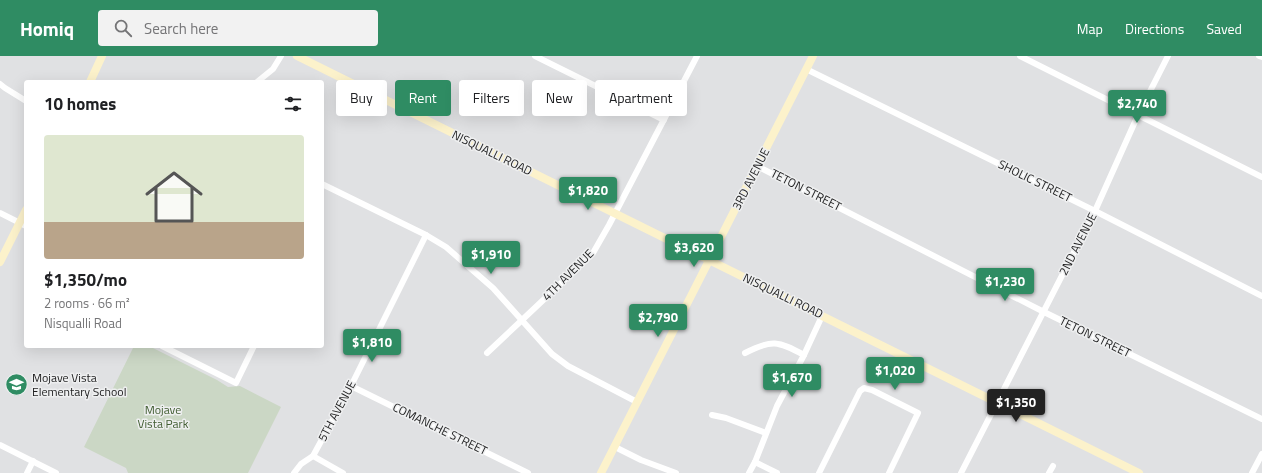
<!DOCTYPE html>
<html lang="en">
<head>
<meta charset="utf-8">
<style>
  :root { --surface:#fff; --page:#f2f2f2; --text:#202124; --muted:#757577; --line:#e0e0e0; --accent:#2f8c63 }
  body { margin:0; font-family:"Titillium Web",sans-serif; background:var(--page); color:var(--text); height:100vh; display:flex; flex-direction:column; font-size:15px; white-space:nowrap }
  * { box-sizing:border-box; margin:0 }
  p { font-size:13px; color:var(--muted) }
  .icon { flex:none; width:22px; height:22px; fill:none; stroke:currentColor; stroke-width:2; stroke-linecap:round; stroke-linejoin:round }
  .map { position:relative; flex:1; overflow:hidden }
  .details { position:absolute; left:24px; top:24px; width:300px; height:268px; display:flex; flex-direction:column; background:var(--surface); border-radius:4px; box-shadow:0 4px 16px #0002 }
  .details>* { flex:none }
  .hud { position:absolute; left:336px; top:24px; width:380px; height:36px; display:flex; gap:8px }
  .price { position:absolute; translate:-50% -34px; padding:0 9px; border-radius:4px; background:var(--accent); color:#fff; font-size:13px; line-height:26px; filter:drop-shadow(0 1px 2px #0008) }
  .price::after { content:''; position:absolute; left:50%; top:24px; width:12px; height:9px; margin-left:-6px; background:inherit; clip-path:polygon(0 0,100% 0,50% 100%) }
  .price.selected { background:#222; color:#fff }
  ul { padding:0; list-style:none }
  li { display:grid; align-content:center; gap:8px; height:212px; padding:0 20px }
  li+li { border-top:1px solid var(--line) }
  li span { display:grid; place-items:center; height:124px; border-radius:4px; color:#555 }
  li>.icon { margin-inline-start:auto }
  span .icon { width:72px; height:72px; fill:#fffc; stroke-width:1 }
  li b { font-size:17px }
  h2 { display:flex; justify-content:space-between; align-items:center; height:48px; padding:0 20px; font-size:17px }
  .pill { padding:0 14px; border-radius:4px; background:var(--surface); box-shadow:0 4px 16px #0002; font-size:14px; line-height:36px }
  .pill.selected { background:var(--accent); color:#fff }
  header { display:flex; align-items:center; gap:24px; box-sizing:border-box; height:56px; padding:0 20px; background:var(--accent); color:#fff }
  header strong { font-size:19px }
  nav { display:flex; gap:22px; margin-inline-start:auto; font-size:14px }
  .search { width:280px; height:36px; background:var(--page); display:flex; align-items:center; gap:10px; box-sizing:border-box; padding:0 14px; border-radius:4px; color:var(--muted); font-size:15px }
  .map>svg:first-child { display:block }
  .green { fill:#cbd7c5 }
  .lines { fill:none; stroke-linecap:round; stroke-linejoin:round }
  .street { stroke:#fff; stroke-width:6 }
  .secondary { stroke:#fcf2cb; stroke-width:8 }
  .labels { text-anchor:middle; stroke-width:3; stroke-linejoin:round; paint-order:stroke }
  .street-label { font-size:12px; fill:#1d1d1e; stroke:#eeeff0 }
  .poi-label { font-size:12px; fill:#1d1d1e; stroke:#eeeff0; text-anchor:start }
  .park-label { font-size:12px; fill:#415d32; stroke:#eeeff0 }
</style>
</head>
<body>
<header>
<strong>Homiq</strong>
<div class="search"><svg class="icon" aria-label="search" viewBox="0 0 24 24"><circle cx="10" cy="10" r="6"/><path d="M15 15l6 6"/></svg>Search here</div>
<nav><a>Map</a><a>Directions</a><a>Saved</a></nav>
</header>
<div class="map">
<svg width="1262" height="417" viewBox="0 0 1262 417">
  <rect width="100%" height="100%" fill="#e0e1e3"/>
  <path class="green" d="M134,290H149L217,324L228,331L240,330L281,351L248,417H128L126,412L84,391Z"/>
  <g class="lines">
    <g class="street">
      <path d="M535,0L664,64"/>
      <path d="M1020,0L1262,121"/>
      <path d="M1259,0L1262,1"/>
      <path d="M806,13L1095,155L1262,240"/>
      <path d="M257,26L273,13L281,0"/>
      <path d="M0,28L5,32L26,45"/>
      <path d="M757,110L1044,256L1262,363"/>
      <path d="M322,128L426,179L446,191L493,232L552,298L568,310L637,346"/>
      <path d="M0,157L26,170"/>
      <path d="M162,290L236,327L254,290"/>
      <path d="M487,297L521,265L593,197L609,169L697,0"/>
      <path d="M745,297C772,283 778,285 804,299"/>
      <path d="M351,330L528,417"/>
      <path d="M712,359L726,362L766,377"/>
      <path d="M0,389L56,417"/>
      <path d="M615,391L641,404L676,417"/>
      <path d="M313,400L343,417"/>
      <path d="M755,406L777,417"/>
      <path d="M27,417L33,405"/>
      <path d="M294,417L301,408L313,400L351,330L426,179"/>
      <path d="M749,417L755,406L777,350L804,299L822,260"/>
      <path d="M819,417L860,335L864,332L872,334L918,357L889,417"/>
      <path d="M961,417L1095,155L1138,59L1168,0"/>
      <path d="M1049,417L1053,410"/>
      <path d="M1252,417L1262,398"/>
    </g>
    <g class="secondary">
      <path d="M297,0L1139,417"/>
      <path d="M90,26L102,0"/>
      <path d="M0,206L26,154"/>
      <path d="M601,417L813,0"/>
    </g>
  </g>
  <defs>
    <symbol id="school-disc" viewBox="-11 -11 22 22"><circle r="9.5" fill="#2f8c63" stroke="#eeeff0"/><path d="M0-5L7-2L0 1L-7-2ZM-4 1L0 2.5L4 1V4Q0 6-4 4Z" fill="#fff"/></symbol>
  </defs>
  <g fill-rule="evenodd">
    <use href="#school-disc" x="4" y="316" width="25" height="25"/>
  </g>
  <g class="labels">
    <g class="street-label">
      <text transform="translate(492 97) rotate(26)" y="4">NISQUALLI ROAD</text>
      <text transform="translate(751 123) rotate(-63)" y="4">3RD AVENUE</text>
      <text transform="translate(1035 125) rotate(26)" y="4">SHOLIC STREET</text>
      <text transform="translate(806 134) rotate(27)" y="4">TETON STREET</text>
      <text transform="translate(1078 188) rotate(-63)" y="4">2ND AVENUE</text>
      <text transform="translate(568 219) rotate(-45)" y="4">4TH AVENUE</text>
      <text transform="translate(783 240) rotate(26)" y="4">NISQUALLI ROAD</text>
      <text transform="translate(1095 281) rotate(26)" y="4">TETON STREET</text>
      <text transform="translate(337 355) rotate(-62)" y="4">5TH AVENUE</text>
      <text transform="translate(440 373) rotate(26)" y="4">COMANCHE STREET</text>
    </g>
    <g class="poi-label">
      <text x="32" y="326">Mojave Vista<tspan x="32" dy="14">Elementary School</tspan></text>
    </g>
    <g class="park-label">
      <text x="163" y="358">Mojave<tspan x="163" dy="14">Vista Park</tspan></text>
    </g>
  </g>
</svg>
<b class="price" style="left:1137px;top:68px">$2,740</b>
<b class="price" style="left:588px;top:155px">$1,820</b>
<b class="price" style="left:694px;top:212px">$3,620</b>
<b class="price" style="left:491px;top:219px">$1,910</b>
<b class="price" style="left:1005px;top:246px">$1,230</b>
<b class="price" style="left:658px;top:282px">$2,790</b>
<b class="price" style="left:372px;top:307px">$1,810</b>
<b class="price" style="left:895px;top:335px">$1,020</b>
<b class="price" style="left:792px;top:342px">$1,670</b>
<b class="price selected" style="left:1016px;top:367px">$1,350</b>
<div class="hud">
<a class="pill">Buy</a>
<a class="pill selected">Rent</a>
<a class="pill">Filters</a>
<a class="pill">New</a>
<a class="pill">Apartment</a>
</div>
<section class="details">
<h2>10 homes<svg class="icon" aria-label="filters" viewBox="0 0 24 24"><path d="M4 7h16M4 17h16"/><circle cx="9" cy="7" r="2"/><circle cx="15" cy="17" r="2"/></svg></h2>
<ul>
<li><span style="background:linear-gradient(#dfe7d0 70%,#b9a48a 0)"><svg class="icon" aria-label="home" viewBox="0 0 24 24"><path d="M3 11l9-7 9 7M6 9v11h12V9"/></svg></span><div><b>$1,350/mo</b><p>2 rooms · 66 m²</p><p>Nisqualli Road</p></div></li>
</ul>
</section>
</div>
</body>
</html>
